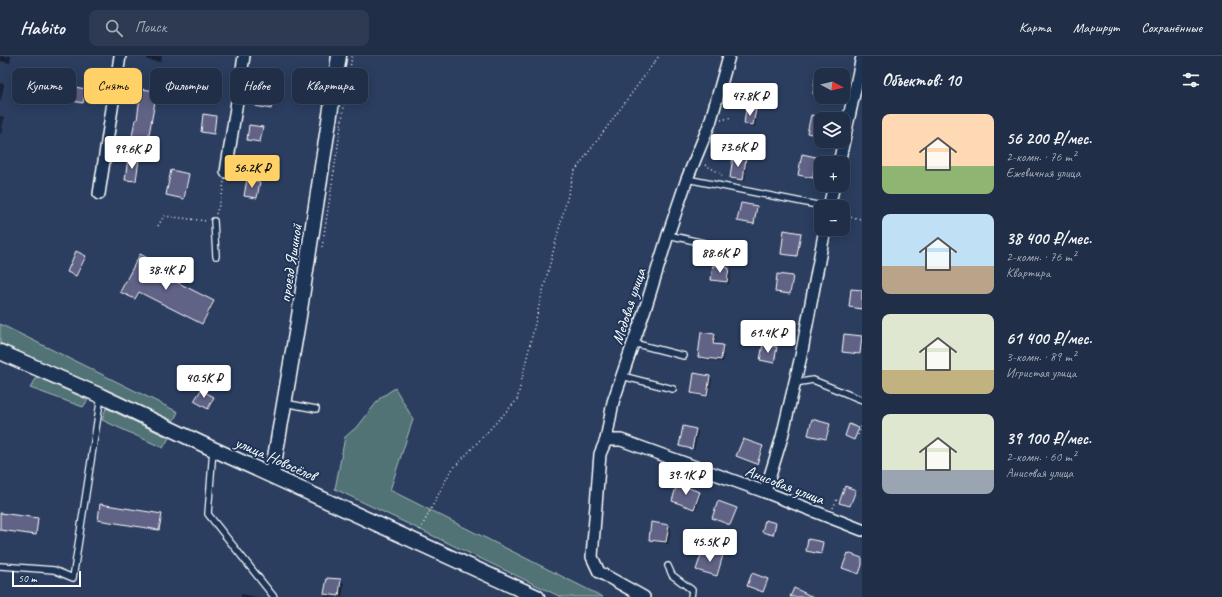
<!DOCTYPE html>
<html lang="ru">
<head>
<meta charset="utf-8">
<style>
  :root { --surface:#202e48; --page:#2d3a52; --text:#f1f3f6; --muted:#a2a8b4; --line:#3d4a60; --accent:#ffd166 }
  body { margin:0; font-family:Caveat,sans-serif; background:var(--page); color:var(--text); height:100vh; display:flex; flex-direction:column; font-size:15px; white-space:nowrap }
  * { box-sizing:border-box; margin:0 }
  p { font-size:13px; color:var(--muted) }
  .icon { flex:none; width:22px; height:22px; fill:none; stroke:currentColor; stroke-width:2; stroke-linecap:round; stroke-linejoin:round }
  .map { position:relative; flex:1; overflow:hidden }
  .sheet { display:flex; flex-direction:column; background:var(--surface); width:360px }
  .sheet>* { flex:none }
  .guide { position:absolute; left:12px; top:12px; width:380px; height:36px; display:flex; gap:8px }
  .needle { width:26px; rotate:97deg }
  .controls { position:absolute; left:814px; top:12px; display:grid; gap:8px }
  .controls a { display:grid; place-items:center; width:36px; height:36px; border-radius:8px; background:var(--surface); box-shadow:0 2px 10px #0003,0 0 0 1px var(--line); font-size:20px }
  .scale { position:absolute; left:12px; bottom:10px; width:69px; box-sizing:border-box; padding-left:4px; border:2px solid #fff; border-top:0; font-size:11px; line-height:14px; white-space:nowrap; color:#fff; -webkit-text-stroke:3px #1d3557; paint-order:stroke }
  .price { position:absolute; translate:-50% -34px; padding:0 9px; border-radius:4px; background:#fff; color:#222; font-size:13px; line-height:26px; filter:drop-shadow(0 1px 2px #0008) }
  .price::after { content:''; position:absolute; left:50%; top:24px; width:12px; height:9px; margin-left:-6px; background:inherit; clip-path:polygon(0 0,100% 0,50% 100%) }
  .price.active { background:var(--accent); color:#111 }
  ul { padding:0; list-style:none }
  li { display:flex; align-items:center; gap:12px; height:100px; padding:0 20px }
  li span { display:grid; place-items:center; flex:none; width:112px; height:80px; border-radius:8px; color:#555 }
  li>.icon { margin-inline-start:auto }
  span .icon { width:48px; height:48px; fill:#fffc; stroke-width:1 }
  li b { font-size:17px }
  h2 { display:flex; justify-content:space-between; align-items:center; height:48px; padding:0 20px; font-size:17px }
  .tag { padding:0 14px; border-radius:8px; background:var(--surface); box-shadow:0 2px 10px #0003,0 0 0 1px var(--line); font-size:14px; line-height:36px }
  .tag.active { background:var(--accent); color:#111 }
  header { display:flex; align-items:center; gap:24px; box-sizing:border-box; height:56px; padding:0 20px; background:var(--surface); border-bottom:1px solid var(--line) }
  header strong { font-size:19px }
  nav { display:flex; gap:22px; margin-inline-start:auto; font-size:14px }
  .search { width:280px; height:36px; background:var(--page); display:flex; align-items:center; gap:10px; box-sizing:border-box; padding:0 14px; border-radius:8px; color:var(--muted); font-size:15px }
  main { display:flex; flex:1; min-height:0 }
  .map>svg:first-child { display:block }
  .green { fill:#517374; stroke:#a8b9ba }
  .shadow { fill:#0007 }
  .building { fill:#616286; stroke:#fff }
  .lines { fill:none; stroke-linecap:round; stroke-linejoin:round }
  .service-casing { stroke:#fff; stroke-width:8 }
  .minor-casing { stroke:#fff; stroke-width:14 }
  .tertiary-casing { stroke:#fff; stroke-width:17 }
  .path { stroke:#fff; stroke-width:1.5; stroke-dasharray:1 3; stroke-linecap:butt }
  .service { stroke:#1d3557; stroke-width:5.5 }
  .minor { stroke:#1d3557; stroke-width:11 }
  .tertiary { stroke:#1d3557; stroke-width:14 }
  .labels { text-anchor:middle; stroke-width:4; stroke-linejoin:round; paint-order:stroke }
  .street-label { font-size:16px; fill:#fff; stroke:#1d3557 }
</style>
</head>
<body>
<header>
<strong>Habito</strong>
<div class="search"><svg class="icon" aria-label="search" viewBox="0 0 24 24"><circle cx="10" cy="10" r="6"/><path d="M15 15l6 6"/></svg>Поиск</div>
<nav><a>Карта</a><a>Маршрут</a><a>Сохранённые</a></nav>
</header>
<main>
<div class="map">
<svg width="862" height="541" viewBox="0 0 862 541">
  <rect width="100%" height="100%" fill="#2b3e60"/>
  <filter id="ink" filterUnits="userSpaceOnUse"><feTurbulence type="fractalNoise" baseFrequency=".025" numOctaves="2"/><feDisplacementMap in="SourceGraphic" scale="8" xChannelSelector="R" yChannelSelector="G"/><feConvolveMatrix kernelMatrix="1 2 1 2 8 2 1 2 1" color-interpolation-filters="sRGB"/></filter>
  <g filter="url(#ink)">
    <g class="green">
      <path d="M0,268L178,356L173,366L0,287Z"/>
      <path d="M37,321L88,344L83,351L30,332Z"/>
      <path d="M395,332L413,363L390,434L603,541H561L335,433L345,381L359,369L380,342Z"/>
      <path d="M106,352L169,382L163,392L102,364Z"/>
    </g>
    <g class="shadow">
      <path d="M0,0H11L10,7L0,5Z"/>
      <path d="M147,0H162L161,6L147,4Z"/>
      <path d="M0,27L4,28L1,44H0Z"/>
      <path d="M85,34L84,47L68,44Z"/>
      <path d="M156,36L148,89L133,87L138,65Z"/>
      <path d="M755,55L757,57L755,71L747,69L745,67Z"/>
      <path d="M0,60L4,61L1,78H0Z"/>
      <path d="M812,60L823,63H821L820,80L809,77Z"/>
      <path d="M262,72L261,86L248,84Z"/>
      <path d="M802,99L817,102L813,122L800,119Z"/>
      <path d="M745,103L747,105L745,125L733,124L731,122Z"/>
      <path d="M139,104L137,126L126,124Z"/>
      <path d="M189,119L185,143L167,139Z"/>
      <path d="M260,127L258,142L246,140Z"/>
      <path d="M756,151L754,169L739,165Z"/>
      <path d="M801,178L798,200L783,198Z"/>
      <path d="M85,201L77,220L69,216Z"/>
      <path d="M154,207L151,214L214,247L203,268L140,236L136,243L122,236Z"/>
      <path d="M714,210L729,213L731,215L729,228L714,225L712,223Z"/>
      <path d="M792,221L791,238L776,236Z"/>
      <path d="M714,278L716,280L715,289L722,290L724,292L723,306L701,303L699,301Z"/>
      <path d="M845,279L862,281L861,299L843,296Z"/>
      <path d="M710,321L712,323L708,341L694,339L692,337Z"/>
      <path d="M201,335L215,343L209,353L196,346Z"/>
      <path d="M830,368L827,383L810,379Z"/>
      <path d="M696,374L698,376L694,394L682,391L680,389Z"/>
      <path d="M744,384L764,392L757,408L738,401Z"/>
      <path d="M855,435L851,450L841,447Z"/>
      <path d="M699,436L701,438L696,454L675,447L673,445Z"/>
      <path d="M736,453L731,469L714,463Z"/>
      <path d="M0,458L37,463L36,479L0,474Z"/>
      <path d="M161,459L160,474L99,464Z"/>
      <path d="M669,470L671,472L668,488L652,485L650,483Z"/>
      <path d="M723,499L718,521L697,514Z"/>
      <path d="M327,523L340,524L344,528L342,541H325Z"/>
      <path d="M767,524L763,536L749,531Z"/>
      <path d="M241,538L258,541H241Z"/>
    </g>
    <g class="building">
      <path d="M816,16H821V39L813,38Z"/>
      <path d="M69,30L86,33L83,47L67,44Z"/>
      <path d="M259,30L275,32L271,53L255,50Z"/>
      <path d="M141,33L157,35L147,89L131,86L135,64H137Z"/>
      <path d="M746,53L756,54L753,69L744,68Z"/>
      <path d="M203,58L216,60L214,78L201,76Z"/>
      <path d="M811,59L821,61L820,80L807,77Z"/>
      <path d="M249,69L263,71L260,86L247,84Z"/>
      <path d="M802,98L816,101L813,122L798,119Z"/>
      <path d="M733,100L746,102L743,124L730,122Z"/>
      <path d="M128,102L139,103L136,125L125,124Z"/>
      <path d="M171,114L189,118L184,143L166,139Z"/>
      <path d="M247,123L260,126L257,142L244,140Z"/>
      <path d="M741,147L757,150L754,168L737,165Z"/>
      <path d="M784,174L801,177L797,200L781,198Z"/>
      <path d="M76,195L86,200L76,220L67,216Z"/>
      <path d="M140,198L155,206L151,213L214,245L202,268L139,236L135,243L120,236Z"/>
      <path d="M713,209L729,212L727,226L711,224Z"/>
      <path d="M777,218L793,220L790,238L775,236Z"/>
      <path d="M851,233L862,234V253L849,251Z"/>
      <path d="M701,276L715,278L713,288L723,289L721,304L698,301Z"/>
      <path d="M844,278L862,280L860,298L842,296Z"/>
      <path d="M763,288L777,291L774,307L760,304Z"/>
      <path d="M694,317L710,320L707,340L691,337Z"/>
      <path d="M201,334L214,341L208,353L194,345Z"/>
      <path d="M812,363L830,368L826,383L808,379Z"/>
      <path d="M849,368L859,372L854,384L845,380Z"/>
      <path d="M683,370L696,373L692,393L679,390Z"/>
      <path d="M743,383L763,390L757,408L736,400Z"/>
      <path d="M677,428L700,436L694,453L672,445Z"/>
      <path d="M845,430L856,434L850,450L839,447Z"/>
      <path d="M718,445L737,452L730,469L712,462Z"/>
      <path d="M100,448L162,458L159,474L98,464Z"/>
      <path d="M0,457L38,462L36,479L0,474Z"/>
      <path d="M765,464L776,467L773,479L762,476Z"/>
      <path d="M651,466L669,469L666,486L649,484Z"/>
      <path d="M808,483L823,486L821,498L806,495Z"/>
      <path d="M703,493L723,499L717,520L696,514Z"/>
      <path d="M848,497L862,502V509L859,518L842,512Z"/>
      <path d="M752,517L768,523L763,536L747,530Z"/>
      <path d="M327,522L341,523L339,540L324,538Z"/>
      <path d="M794,532L813,541H790Z"/>
    </g>
    <g class="lines">
      <defs>
        <g id="service">
          <path d="M687,123L827,151"/>
          <path d="M214,165L216,200"/>
          <path d="M668,179L704,187"/>
          <path d="M633,287L684,300"/>
          <path d="M622,320L673,333"/>
          <path d="M795,327L813,324L862,344"/>
          <path d="M284,347L316,353"/>
          <path d="M213,393L208,458L274,541"/>
          <path d="M0,510L54,514L73,522L101,340"/>
          <path d="M668,510L672,519L692,534L691,541"/>
        </g>
        <g id="minor">
          <path d="M839,107L862,1"/>
          <path d="M226,116L244,0"/>
          <path d="M99,138L120,0"/>
          <path d="M829,151L834,129"/>
          <path d="M606,384H621L765,436L862,474"/>
          <path d="M765,436L782,381L801,300L825,173"/>
          <path d="M644,541L599,516L592,501L600,398L606,384L613,346L647,247L668,179L687,123L710,67L729,0"/>
        </g>
        <g id="tertiary">
          <path d="M0,296L101,340L213,393L537,541"/>
          <path d="M272,419L299,260L339,0"/>
        </g>
      </defs>
      <use href="#service" class="service-casing"/>
      <use href="#minor" class="minor-casing"/>
      <use href="#tertiary" class="tertiary-casing"/>
      <g class="path">
        <path d="M721,64L732,61"/>
        <path d="M705,109L722,118V122"/>
        <path d="M216,158L222,140L224,125"/>
        <path d="M843,160L862,163"/>
        <path d="M158,170L164,160L207,165"/>
        <path d="M322,191L352,0"/>
        <path d="M858,379L862,369"/>
        <path d="M833,452L837,443"/>
        <path d="M420,474L450,416L517,344L540,246L574,116L659,0"/>
      </g>
      <use href="#service" class="service"/>
      <use href="#minor" class="minor"/>
      <use href="#tertiary" class="tertiary"/>
    </g>
  </g>
  <g class="labels">
    <g class="street-label">
      <text transform="translate(290 207) rotate(-81)" y="6">проезд Яшиной</text>
      <text transform="translate(628 250) rotate(-72)" y="6">Медовая улица</text>
      <text transform="translate(276 402) rotate(24)" y="6">улица Новосёлов</text>
      <text transform="translate(785 428) rotate(21)" y="6">Анисовая улица</text>
    </g>
  </g>
</svg>
<div class="controls">
<a><svg class="needle" viewBox="-14 -14 28 28"><path d="M0-13l5 13h-10z" fill="#e53935"/><path d="M0 13l5-13h-10z" fill="#a2a8b4"/></svg></a>
<a><svg class="icon" aria-label="layers" viewBox="0 0 24 24"><path d="M12 4l9 5-9 5-9-5zM3 14l9 5 9-5"/></svg></a>
<a>+</a>
<a>−</a>
</div>
<div class="scale">50 m</div>
<b class="price" style="left:750px;top:61px">47.8K ₽</b>
<b class="price" style="left:738px;top:112px">73.6K ₽</b>
<b class="price" style="left:132px;top:114px">99.6K ₽</b>
<b class="price active" style="left:252px;top:133px">56.2K ₽</b>
<b class="price" style="left:720px;top:218px">88.6K ₽</b>
<b class="price" style="left:166px;top:235px">38.4K ₽</b>
<b class="price" style="left:768px;top:298px">61.4K ₽</b>
<b class="price" style="left:204px;top:343px">40.5K ₽</b>
<b class="price" style="left:686px;top:440px">39.1K ₽</b>
<b class="price" style="left:710px;top:507px">45.5K ₽</b>
<div class="guide">
<a class="tag">Купить</a>
<a class="tag active">Снять</a>
<a class="tag">Фильтры</a>
<a class="tag">Новое</a>
<a class="tag">Квартира</a>
</div>
</div>
<section class="sheet">
<h2>Объектов: 10<svg class="icon" aria-label="filters" viewBox="0 0 24 24"><path d="M4 7h16M4 17h16"/><circle cx="9" cy="7" r="2"/><circle cx="15" cy="17" r="2"/></svg></h2>
<ul>
<li><span style="background:linear-gradient(#ffd9b3 65%,#8fb573 0)"><svg class="icon" aria-label="home" viewBox="0 0 24 24"><path d="M3 11l9-7 9 7M6 9v11h12V9"/></svg></span><div><b>56 200 ₽/мес.</b><p>2-комн. · 76 m²</p><p>Ежевичная улица</p></div></li>
<li><span style="background:linear-gradient(#bfe0f5 65%,#b9a48a 0)"><svg class="icon" aria-label="home" viewBox="0 0 24 24"><path d="M3 11l9-7 9 7M6 9v11h12V9"/></svg></span><div><b>38 400 ₽/мес.</b><p>2-комн. · 76 m²</p><p>Квартира</p></div></li>
<li><span style="background:linear-gradient(#dfe7d0 70%,#c2b280 0)"><svg class="icon" aria-label="home" viewBox="0 0 24 24"><path d="M3 11l9-7 9 7M6 9v11h12V9"/></svg></span><div><b>61 400 ₽/мес.</b><p>3-комн. · 89 m²</p><p>Игристая улица</p></div></li>
<li><span style="background:linear-gradient(#dfe7d0 70%,#9aa5b1 0)"><svg class="icon" aria-label="home" viewBox="0 0 24 24"><path d="M3 11l9-7 9 7M6 9v11h12V9"/></svg></span><div><b>39 100 ₽/мес.</b><p>2-комн. · 60 m²</p><p>Анисовая улица</p></div></li>
</ul>
</section>
</main>
</body>
</html>
